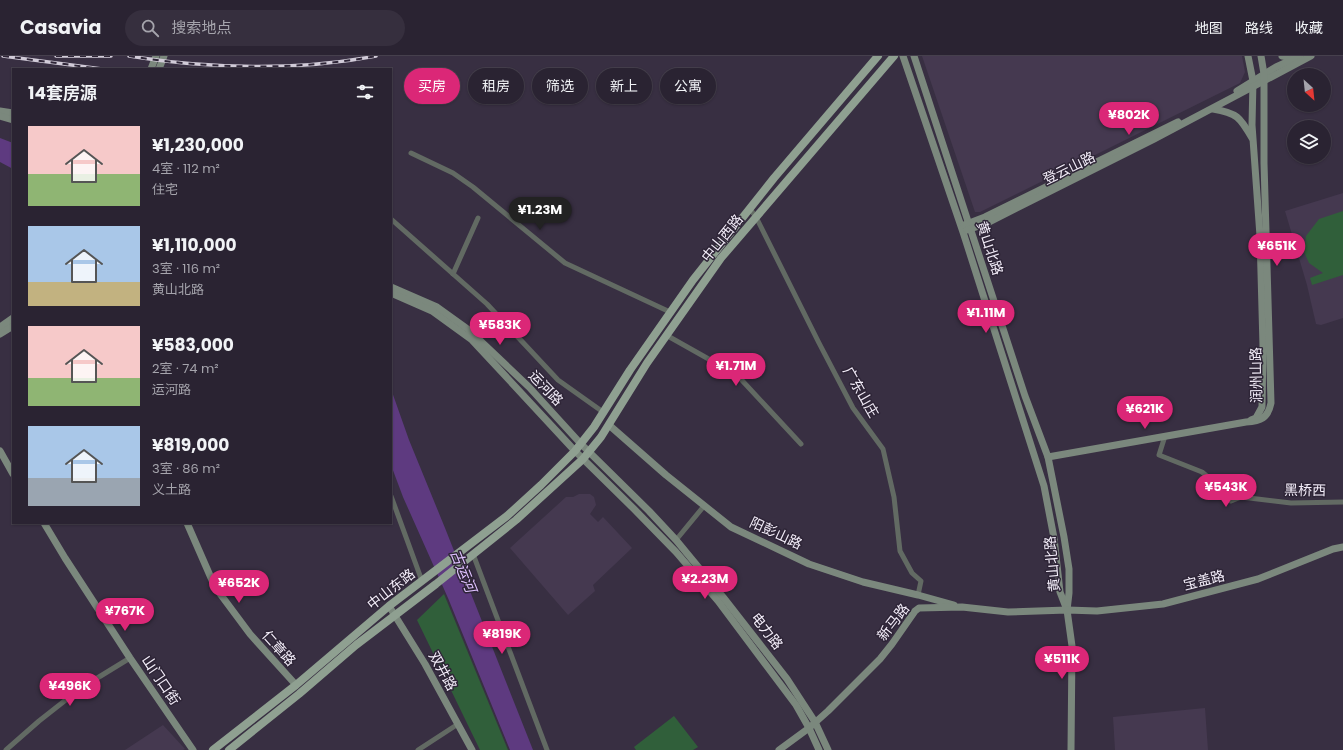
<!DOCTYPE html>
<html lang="zh">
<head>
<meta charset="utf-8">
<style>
  :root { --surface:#2a2332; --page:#362f3e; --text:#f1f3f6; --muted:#a5a4ac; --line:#46404d; --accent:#db2777 }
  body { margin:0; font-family:Poppins,"Noto Sans SC",sans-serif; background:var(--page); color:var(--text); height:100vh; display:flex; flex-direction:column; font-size:15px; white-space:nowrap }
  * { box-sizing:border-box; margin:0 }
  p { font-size:13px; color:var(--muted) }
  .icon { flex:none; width:22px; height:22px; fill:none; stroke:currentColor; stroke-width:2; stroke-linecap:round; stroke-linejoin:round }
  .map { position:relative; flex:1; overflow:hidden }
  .details { position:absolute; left:12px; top:12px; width:380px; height:456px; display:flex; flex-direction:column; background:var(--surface); border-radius:0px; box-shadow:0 1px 3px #0004,0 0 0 1px var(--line) }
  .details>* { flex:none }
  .top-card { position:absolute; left:404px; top:12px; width:380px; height:36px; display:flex; gap:8px }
  .needle { width:26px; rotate:153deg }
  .controls { position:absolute; left:1287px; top:12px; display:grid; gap:8px }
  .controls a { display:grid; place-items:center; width:44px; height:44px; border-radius:50%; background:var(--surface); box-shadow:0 1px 3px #0004,0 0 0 1px var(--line); font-size:20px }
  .price { position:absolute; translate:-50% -34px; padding:0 9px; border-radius:14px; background:var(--accent); color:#fff; font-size:13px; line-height:26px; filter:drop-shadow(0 1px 2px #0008) }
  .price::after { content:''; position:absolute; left:50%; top:24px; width:12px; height:9px; margin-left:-6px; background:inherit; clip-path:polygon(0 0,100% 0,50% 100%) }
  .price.active { background:#222; color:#fff }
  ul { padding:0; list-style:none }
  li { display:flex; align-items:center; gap:12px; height:100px; padding:0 16px }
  li span { display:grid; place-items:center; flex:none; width:112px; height:80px; border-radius:0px; color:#555 }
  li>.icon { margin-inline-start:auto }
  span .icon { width:48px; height:48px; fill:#fffc; stroke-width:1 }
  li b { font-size:17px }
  h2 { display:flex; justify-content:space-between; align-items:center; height:48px; padding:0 16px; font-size:17px }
  .tag { padding:0 14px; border-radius:18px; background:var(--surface); box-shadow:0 1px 3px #0004,0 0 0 1px var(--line); font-size:14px; line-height:36px }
  .tag.active { background:var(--accent); color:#fff }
  header { display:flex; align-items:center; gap:24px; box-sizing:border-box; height:56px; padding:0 20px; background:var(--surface); border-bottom:1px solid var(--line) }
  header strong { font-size:19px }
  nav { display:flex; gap:22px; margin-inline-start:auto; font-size:14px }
  .search { width:280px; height:36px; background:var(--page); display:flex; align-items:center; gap:10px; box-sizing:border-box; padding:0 14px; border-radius:22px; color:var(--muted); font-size:15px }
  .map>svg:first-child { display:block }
  .built { fill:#453950 }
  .green { fill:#305f3a }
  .water { fill:#5e3a80 }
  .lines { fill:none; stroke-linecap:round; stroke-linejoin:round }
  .street { stroke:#626a63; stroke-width:5 }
  .secondary { stroke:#7b887d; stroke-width:7 }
  .primary { stroke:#8fa091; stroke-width:8 }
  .rail-casing { stroke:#d1cbd8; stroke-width:3.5 }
  .rail { stroke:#2e2537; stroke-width:2; stroke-dasharray:6; stroke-linecap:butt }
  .labels { text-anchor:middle; stroke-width:3; stroke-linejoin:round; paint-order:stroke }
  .street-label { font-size:14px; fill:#f3edf9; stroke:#2e2537 }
  .water-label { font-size:15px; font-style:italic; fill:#dfc2ff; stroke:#2e2537 }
</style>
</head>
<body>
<header>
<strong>Casavia</strong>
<div class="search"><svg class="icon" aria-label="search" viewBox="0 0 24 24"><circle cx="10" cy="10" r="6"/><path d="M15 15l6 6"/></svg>搜索地点</div>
<nav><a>地图</a><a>路线</a><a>收藏</a></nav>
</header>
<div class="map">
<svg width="1343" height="694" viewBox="0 0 1343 694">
  <rect width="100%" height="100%" fill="#382f42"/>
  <g class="built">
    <path d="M922,0H1242L1245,16L1240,27L980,156H975Z"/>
    <path d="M1343,137V262L1321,269L1316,268L1307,229L1285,155Z"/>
    <path d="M579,438H590L594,441L596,449L590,458L598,466L603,461L632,492L593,529L595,535L568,559L510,492L566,441H573Z"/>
    <path d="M1205,652L1208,694H1115L1113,661Z"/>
    <path d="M163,669L185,693L183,694H125Z"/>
  </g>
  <g class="green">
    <path d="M1343,155V219L1312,229L1310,222L1323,217L1309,207L1304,196L1306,180L1319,163Z"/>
    <path d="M444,538L508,694H480L417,564Z"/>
    <path d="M674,660L698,691L693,694H636L634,691Z"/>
  </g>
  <g class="water">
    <path d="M0,82L13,87V113L0,106Z"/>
    <path d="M391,333L409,384L445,472L533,694H510L448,542L403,441L391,409Z"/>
  </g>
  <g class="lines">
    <g class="street">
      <path d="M411,97L453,117L473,131L565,207L670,256"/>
      <path d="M750,153L756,161L819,287L853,352L883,393L894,441L900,495L912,517L921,525L918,539"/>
      <path d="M391,163L487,248L558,324L603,356"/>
      <path d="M453,218L478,162"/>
      <path d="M666,279L737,319L801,388"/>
      <path d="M1165,380L1159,399L1202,416L1216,428L1231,445L1241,441L1291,447L1343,446"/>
      <path d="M391,440L422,525"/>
      <path d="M676,484L704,450"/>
      <path d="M473,498L547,694"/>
      <path d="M6,694L39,665L81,632L130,602"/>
      <path d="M418,694L458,668"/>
    </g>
    <g class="secondary">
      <path d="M903,0L963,176L1044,430L1054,482L1060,536L1067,554L1072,590L1071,694"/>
      <path d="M914,0L1025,340L1048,401L1064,481L1069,513V537L1067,554"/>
      <path d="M1248,0L1253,25L1252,69L1260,180L1263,290L1262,351L1256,362L1251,364"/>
      <path d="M1282,0L1294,2"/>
      <path d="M151,13L156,0"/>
      <path d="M159,13L164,0"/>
      <path d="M1237,35L1276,11L1300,0"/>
      <path d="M1213,53C1237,57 1240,61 1252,82"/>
      <path d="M0,55L13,57"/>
      <path d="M0,60L13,64"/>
      <path d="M964,169L985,161L1178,66"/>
      <path d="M967,174L985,168L1154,83L1311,0"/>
      <path d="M391,231L437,251L469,274L529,331L581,388L649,455L676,484L723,541L787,623L815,666L828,694"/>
      <path d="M391,237L432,255L472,284L575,395L634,453L676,496L718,545L796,649L809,672L819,694"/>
      <path d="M0,271L13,262"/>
      <path d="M0,278L13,270"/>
      <path d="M609,369L666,419L731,471L809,508L863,526L918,539L954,549"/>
      <path d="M0,395L13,418"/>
      <path d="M1048,401L1246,366C1261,365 1268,362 1271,347L1264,107V18L1261,0"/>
      <path d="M44,467L65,502L130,602L193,694"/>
      <path d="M187,467L215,531L250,578L296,629"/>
      <path d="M389,550L425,608L472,694"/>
      <path d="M779,694L809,672L828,655L880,603L892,588L915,555L919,552L962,551L1008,556L1067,554L1097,555L1163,548L1258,523L1333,493L1343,491"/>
    </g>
    <g class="primary">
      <path d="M213,694L296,629L389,550L507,460L541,429L575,395L594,371L630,314L693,224L774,122L878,0"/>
      <path d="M229,694L299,638L356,589L436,528L516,464L583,403L601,381L647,307L721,202L894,0"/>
    </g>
    <defs>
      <g id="rail">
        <path d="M3,0L102,13"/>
        <path d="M56,0H111"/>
        <path d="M129,0C208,13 298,15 376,0"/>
      </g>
    </defs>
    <use href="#rail" class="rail-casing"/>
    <use href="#rail" class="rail"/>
  </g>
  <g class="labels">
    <g class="street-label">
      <text transform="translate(1069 112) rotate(-26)" y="5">登云山路</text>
      <text transform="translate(722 182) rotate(-51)" y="5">中山西路</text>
      <text transform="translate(990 192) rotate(72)" y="5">黄山北路</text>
      <text transform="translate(1256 319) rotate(-91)" y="5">润州山路</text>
      <text transform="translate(546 332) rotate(46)" y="5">运河路</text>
      <text transform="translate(861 336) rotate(60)" y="5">广东山庄</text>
      <text transform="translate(1305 434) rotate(1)" y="5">黑桥西</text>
      <text transform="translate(776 477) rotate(25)" y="5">阳彭山路</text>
      <text transform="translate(1052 508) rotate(-95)" y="5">黄山北路</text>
      <text transform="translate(1204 524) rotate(-14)" y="5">宝盖路</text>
      <text transform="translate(391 533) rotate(-38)" y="5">中山东路</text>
      <text transform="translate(893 566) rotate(-52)" y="5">新马路</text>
      <text transform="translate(767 575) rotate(52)" y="5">电力路</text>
      <text transform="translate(279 592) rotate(48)" y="5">仁章路</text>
      <text transform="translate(443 615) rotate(61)" y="5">双井路</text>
      <text transform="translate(161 624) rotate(56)" y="5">山门口街</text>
    </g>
    <g class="water-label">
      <text transform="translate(463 515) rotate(68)" y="5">古运河</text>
    </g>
  </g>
</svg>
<div class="controls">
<a><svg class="needle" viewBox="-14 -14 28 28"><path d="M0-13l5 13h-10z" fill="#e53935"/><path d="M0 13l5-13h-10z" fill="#a5a4ac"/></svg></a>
<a><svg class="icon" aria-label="layers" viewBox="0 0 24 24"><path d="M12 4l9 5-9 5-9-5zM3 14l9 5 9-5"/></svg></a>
</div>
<b class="price" style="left:1129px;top:80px">¥802K</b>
<b class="price active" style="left:540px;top:175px">¥1.23M</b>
<b class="price" style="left:1277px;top:211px">¥651K</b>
<b class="price" style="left:986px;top:278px">¥1.11M</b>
<b class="price" style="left:500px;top:290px">¥583K</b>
<b class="price" style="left:736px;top:331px">¥1.71M</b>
<b class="price" style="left:1145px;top:374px">¥621K</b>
<b class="price" style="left:1226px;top:452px">¥543K</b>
<b class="price" style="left:705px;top:544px">¥2.23M</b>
<b class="price" style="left:239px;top:548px">¥652K</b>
<b class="price" style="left:125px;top:576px">¥767K</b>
<b class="price" style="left:502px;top:599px">¥819K</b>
<b class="price" style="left:1062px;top:624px">¥511K</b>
<b class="price" style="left:70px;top:651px">¥496K</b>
<div class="top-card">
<a class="tag active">买房</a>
<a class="tag">租房</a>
<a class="tag">筛选</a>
<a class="tag">新上</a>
<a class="tag">公寓</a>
</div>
<section class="details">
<h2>14套房源<svg class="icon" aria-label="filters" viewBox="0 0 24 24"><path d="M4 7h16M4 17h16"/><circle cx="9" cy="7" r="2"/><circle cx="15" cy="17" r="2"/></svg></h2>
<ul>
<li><span style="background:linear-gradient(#f6c9c9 60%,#8fb573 0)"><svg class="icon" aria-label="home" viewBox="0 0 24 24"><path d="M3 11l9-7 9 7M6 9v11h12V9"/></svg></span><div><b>¥1,230,000</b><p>4室 · 112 m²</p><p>住宅</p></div></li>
<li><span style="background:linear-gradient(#a9c7e8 70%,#c2b280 0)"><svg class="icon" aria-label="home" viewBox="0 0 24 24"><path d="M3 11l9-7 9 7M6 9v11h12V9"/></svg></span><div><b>¥1,110,000</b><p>3室 · 116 m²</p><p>黄山北路</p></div></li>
<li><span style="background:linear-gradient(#f6c9c9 65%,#8fb573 0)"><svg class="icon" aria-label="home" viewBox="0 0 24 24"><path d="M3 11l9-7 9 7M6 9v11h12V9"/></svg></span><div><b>¥583,000</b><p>2室 · 74 m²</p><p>运河路</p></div></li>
<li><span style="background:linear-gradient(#a9c7e8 65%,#9aa5b1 0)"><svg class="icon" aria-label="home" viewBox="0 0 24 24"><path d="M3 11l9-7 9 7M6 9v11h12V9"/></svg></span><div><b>¥819,000</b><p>3室 · 86 m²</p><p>义土路</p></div></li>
</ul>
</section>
</div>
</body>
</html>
